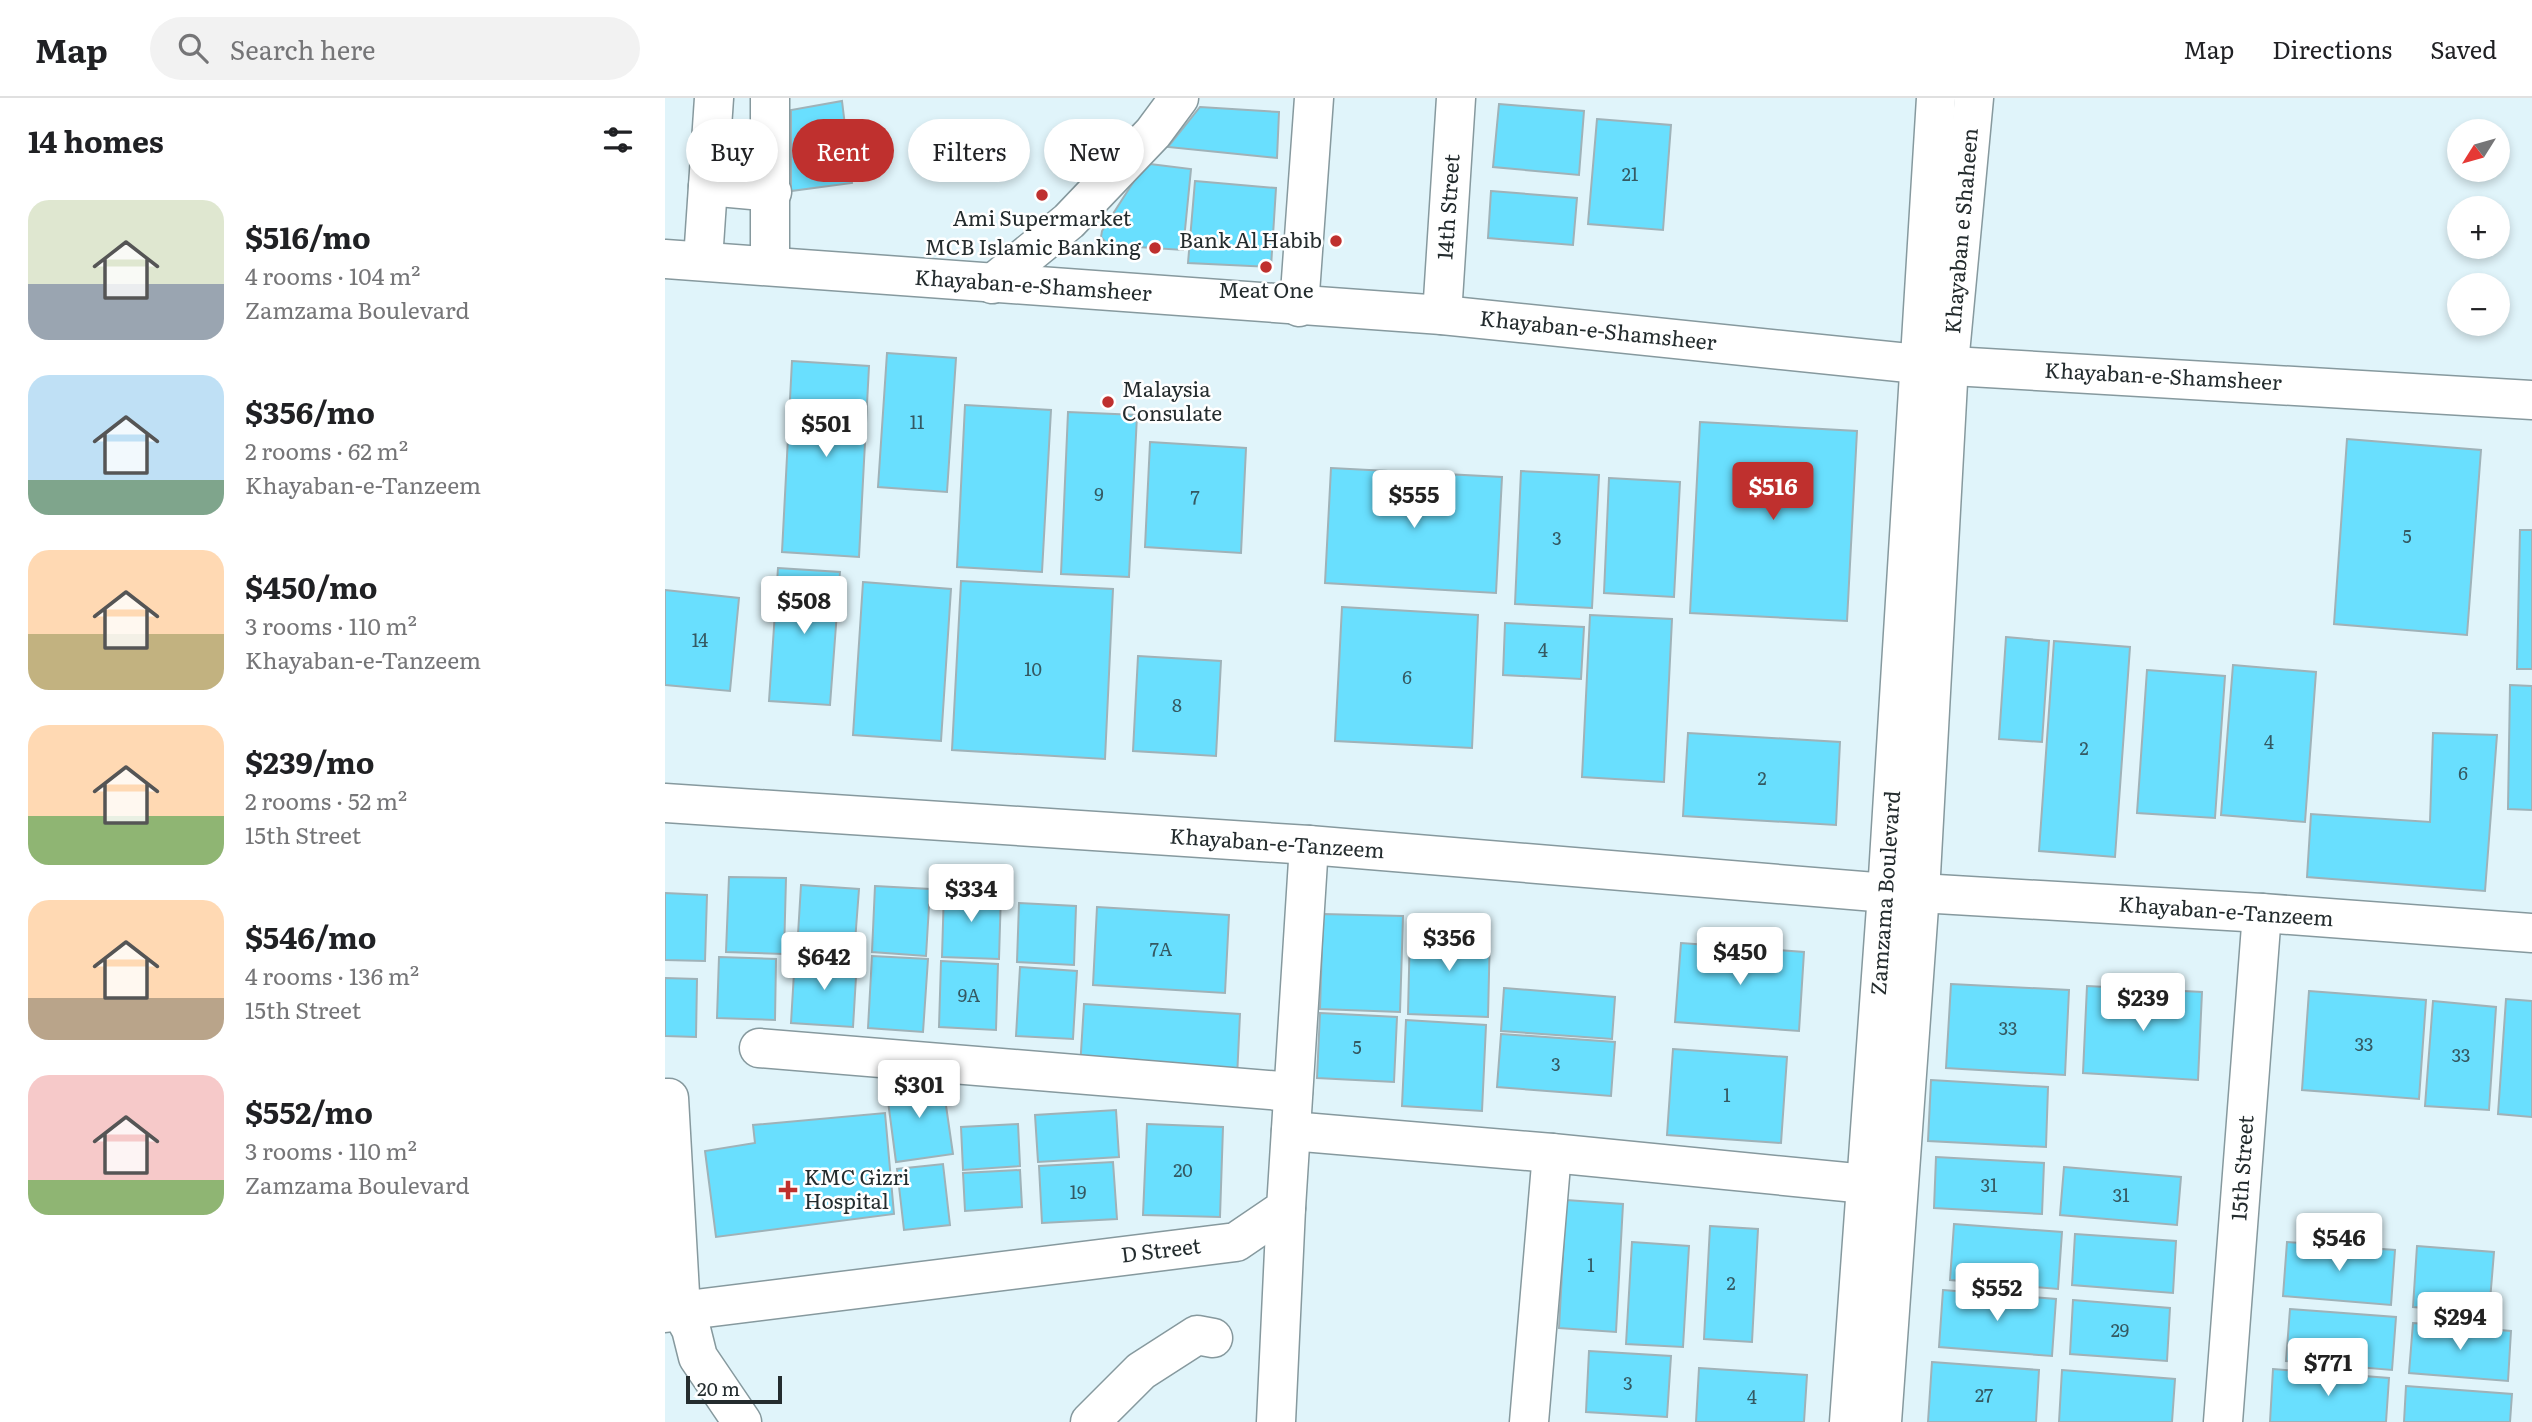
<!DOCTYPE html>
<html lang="en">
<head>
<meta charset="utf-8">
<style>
  :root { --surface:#fff; --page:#f2f2f2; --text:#202124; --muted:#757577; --line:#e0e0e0; --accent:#bf302e }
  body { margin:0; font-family:Literata,serif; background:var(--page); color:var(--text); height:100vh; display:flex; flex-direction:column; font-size:26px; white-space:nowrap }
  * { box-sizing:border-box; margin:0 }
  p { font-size:23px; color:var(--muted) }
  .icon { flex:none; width:38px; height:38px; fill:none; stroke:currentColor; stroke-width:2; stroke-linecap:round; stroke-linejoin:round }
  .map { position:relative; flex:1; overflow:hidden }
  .sheet { display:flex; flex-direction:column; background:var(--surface); width:665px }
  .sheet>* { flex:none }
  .guide { position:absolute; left:21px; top:21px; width:665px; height:63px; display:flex; gap:14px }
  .needle { width:46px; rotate:233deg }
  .tools { position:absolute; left:1782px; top:21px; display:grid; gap:14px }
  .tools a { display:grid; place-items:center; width:63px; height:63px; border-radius:50%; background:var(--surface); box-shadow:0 4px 10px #0003; font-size:35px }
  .scale { position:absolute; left:21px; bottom:18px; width:96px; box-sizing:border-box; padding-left:7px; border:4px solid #242c2e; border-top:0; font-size:19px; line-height:24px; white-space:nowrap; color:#242c2e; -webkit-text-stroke:5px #fff; paint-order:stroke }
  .price { position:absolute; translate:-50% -60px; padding:0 16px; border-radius:7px; background:#fff; color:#222; font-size:23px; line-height:46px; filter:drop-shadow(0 2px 4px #0008) }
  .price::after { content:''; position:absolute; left:50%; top:42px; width:21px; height:16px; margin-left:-10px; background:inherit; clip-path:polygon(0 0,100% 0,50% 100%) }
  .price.active { background:var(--accent); color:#fff }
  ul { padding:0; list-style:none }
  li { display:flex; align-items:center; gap:21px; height:175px; padding:0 28px }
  li span { display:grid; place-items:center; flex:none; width:196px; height:140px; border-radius:21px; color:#555 }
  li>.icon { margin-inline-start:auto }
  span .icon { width:84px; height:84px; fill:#fffc; stroke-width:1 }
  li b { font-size:30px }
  h2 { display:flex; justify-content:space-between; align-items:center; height:84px; padding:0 28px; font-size:30px }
  .chip { padding:0 24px; border-radius:32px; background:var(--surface); box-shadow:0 4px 10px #0003; font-size:24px; line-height:63px }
  .chip.active { background:var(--accent); color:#fff }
  header { display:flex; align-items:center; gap:42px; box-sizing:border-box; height:98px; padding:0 35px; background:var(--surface); border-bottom:2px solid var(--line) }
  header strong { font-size:33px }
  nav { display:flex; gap:38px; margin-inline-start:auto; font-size:24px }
  .search { width:490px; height:63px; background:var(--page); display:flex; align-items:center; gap:18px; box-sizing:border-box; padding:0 24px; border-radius:38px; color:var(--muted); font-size:26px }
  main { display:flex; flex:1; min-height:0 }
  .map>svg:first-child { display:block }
  .building { fill:#69dffe; stroke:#9fb2b8; stroke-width:2 }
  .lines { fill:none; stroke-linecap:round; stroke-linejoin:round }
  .minor-casing { stroke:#86999e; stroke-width:41 }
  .major-casing { stroke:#86999e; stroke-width:41 }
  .minor { stroke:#fff; stroke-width:38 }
  .major { stroke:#fff; stroke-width:38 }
  .poi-dot { fill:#bf302e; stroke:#fff; stroke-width:2.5 }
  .labels { text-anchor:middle; stroke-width:5; stroke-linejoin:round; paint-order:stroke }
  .number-label { font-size:18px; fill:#355962 }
  .street-label { font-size:21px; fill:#242c2e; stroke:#fff }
  .poi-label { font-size:21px; fill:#242c2e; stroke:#fff }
</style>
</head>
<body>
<header>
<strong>Map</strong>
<div class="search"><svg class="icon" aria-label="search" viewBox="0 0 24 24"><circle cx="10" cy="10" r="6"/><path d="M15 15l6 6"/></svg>Search here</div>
<nav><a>Map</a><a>Directions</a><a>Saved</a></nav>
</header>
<main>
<section class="sheet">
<h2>14 homes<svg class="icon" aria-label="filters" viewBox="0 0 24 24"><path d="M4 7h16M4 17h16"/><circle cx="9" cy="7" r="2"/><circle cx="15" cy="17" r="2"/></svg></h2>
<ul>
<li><span style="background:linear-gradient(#dfe7d0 60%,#9aa5b1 0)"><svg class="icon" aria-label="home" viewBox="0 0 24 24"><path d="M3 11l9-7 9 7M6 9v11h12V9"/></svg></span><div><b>$516/mo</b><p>4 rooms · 104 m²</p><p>Zamzama Boulevard</p></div></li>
<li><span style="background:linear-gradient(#bfe0f5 75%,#7fa58c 0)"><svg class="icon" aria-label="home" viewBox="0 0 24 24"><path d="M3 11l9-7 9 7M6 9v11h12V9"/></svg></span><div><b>$356/mo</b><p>2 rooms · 62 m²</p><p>Khayaban-e-Tanzeem</p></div></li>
<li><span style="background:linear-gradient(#ffd9b3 60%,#c2b280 0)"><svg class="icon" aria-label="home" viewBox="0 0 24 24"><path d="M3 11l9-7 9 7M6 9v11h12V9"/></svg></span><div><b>$450/mo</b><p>3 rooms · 110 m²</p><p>Khayaban-e-Tanzeem</p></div></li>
<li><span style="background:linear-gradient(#ffd9b3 65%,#8fb573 0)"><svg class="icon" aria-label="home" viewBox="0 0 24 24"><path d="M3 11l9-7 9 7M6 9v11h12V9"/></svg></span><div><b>$239/mo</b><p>2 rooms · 52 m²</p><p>15th Street</p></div></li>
<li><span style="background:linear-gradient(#ffd9b3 70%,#b9a48a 0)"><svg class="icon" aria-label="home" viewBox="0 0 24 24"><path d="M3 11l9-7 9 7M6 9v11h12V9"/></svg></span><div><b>$546/mo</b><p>4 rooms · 136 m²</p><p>15th Street</p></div></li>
<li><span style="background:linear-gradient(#f6c9c9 75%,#8fb573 0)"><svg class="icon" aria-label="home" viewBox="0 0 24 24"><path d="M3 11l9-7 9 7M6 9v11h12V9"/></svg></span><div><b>$552/mo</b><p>3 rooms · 110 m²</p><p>Zamzama Boulevard</p></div></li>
</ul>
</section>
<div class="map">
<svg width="1867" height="1324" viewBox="0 0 1867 1324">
  <rect width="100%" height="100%" fill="#e0f4fa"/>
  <g class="building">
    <path d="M177,3L187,85L126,93V12Z"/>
    <path d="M834,6L919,13L914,77L828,69Z"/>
    <path d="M535,9L614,14L612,60L503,49Z"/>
    <path d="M932,21L1006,27L998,132L923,126Z"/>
    <path d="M485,66L526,71L518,152L443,147L436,139L437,133L476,72Z"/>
    <path d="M530,83L611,90L606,169L523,165Z"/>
    <path d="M826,93L912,100L908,147L823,140Z"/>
    <path d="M222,255L291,260L282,394L213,389Z"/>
    <path d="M127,263L204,268L194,459L117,454Z"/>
    <path d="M300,307L386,312L377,474L292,469Z"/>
    <path d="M403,314L472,317L464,479L396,476Z"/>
    <path d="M1035,324L1192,333L1182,523L1025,515Z"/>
    <path d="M1682,341L1816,352L1802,537L1669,526Z"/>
    <path d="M485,344L581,350L576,455L480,449Z"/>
    <path d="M666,370L837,379L831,495L660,485Z"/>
    <path d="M856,373L934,377L927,510L850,506Z"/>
    <path d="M944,380L1015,384L1009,499L939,495Z"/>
    <path d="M1855,432H1867V571H1852Z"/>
    <path d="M113,470L175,474L165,607L104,603Z"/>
    <path d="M296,483L448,491L440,661L287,652Z"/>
    <path d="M198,484L286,491L276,643L188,637Z"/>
    <path d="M0,492L74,500L65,593L0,587Z"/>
    <path d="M677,509L813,517L807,650L670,643Z"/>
    <path d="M925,517L1007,521L999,684L917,679Z"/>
    <path d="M840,525L919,529L916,581L838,577Z"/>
    <path d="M1341,539L1384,543L1377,644L1334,641Z"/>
    <path d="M1389,543L1465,549L1450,759L1374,753Z"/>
    <path d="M473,558L556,563L551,658L468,653Z"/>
    <path d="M1568,567L1651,574L1640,724L1556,717Z"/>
    <path d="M1482,572L1560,578L1550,720L1472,715Z"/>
    <path d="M1845,587L1867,588V712L1843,711Z"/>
    <path d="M1023,635L1175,644L1171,727L1018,718Z"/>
    <path d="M1768,635L1832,637L1820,793L1642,779L1646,716L1765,724Z"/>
    <path d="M64,779L121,780L119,856L61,854Z"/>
    <path d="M136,787L194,791L189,857L132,853Z"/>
    <path d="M210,788L265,791L261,858L207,854Z"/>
    <path d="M279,792L336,794L334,861L277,859Z"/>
    <path d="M0,795L42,797L40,863L0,862Z"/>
    <path d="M354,805L411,808L409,867L352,864Z"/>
    <path d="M432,809L564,817L560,895L428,887Z"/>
    <path d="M658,816L738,818L735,914L655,911Z"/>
    <path d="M745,831L825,833L823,919L743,916Z"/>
    <path d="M1016,845L1139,854L1134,933L1010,924Z"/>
    <path d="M130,858L192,862L188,929L126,925Z"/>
    <path d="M207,858L263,861L258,934L203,930Z"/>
    <path d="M54,859L111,861L110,922L52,920Z"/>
    <path d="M276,863L333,866L331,932L274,929Z"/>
    <path d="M355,869L412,873L408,941L351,938Z"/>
    <path d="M0,880L32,881L31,939L0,938Z"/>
    <path d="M1286,886L1404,892L1400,977L1281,970Z"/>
    <path d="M1422,888L1537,894L1533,982L1418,975Z"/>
    <path d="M839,890L950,899L947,941L836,933Z"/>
    <path d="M1644,893L1761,902L1754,1001L1637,992Z"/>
    <path d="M1841,901L1867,903V1019L1833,1016Z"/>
    <path d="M1768,903L1831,909L1824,1012L1760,1008Z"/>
    <path d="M419,906L575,916L572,980L415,970Z"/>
    <path d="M655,915L732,919L729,984L652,980Z"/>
    <path d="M741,922L821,927L817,1013L737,1008Z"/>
    <path d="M836,936L950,944L946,998L832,989Z"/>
    <path d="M1008,951L1122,959L1116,1045L1002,1037Z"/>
    <path d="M277,980L288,1056L231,1064L221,988Z"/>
    <path d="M1266,982L1383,989L1381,1049L1263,1043Z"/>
    <path d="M451,1012L454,1059L373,1064L370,1017Z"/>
    <path d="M220,1015L229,1116L51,1139L40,1053L90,1045L88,1027Z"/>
    <path d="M353,1026L355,1068L298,1072L296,1029Z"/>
    <path d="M482,1026L558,1029L555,1119L478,1117Z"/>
    <path d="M1271,1059L1379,1065L1377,1116L1269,1110Z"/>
    <path d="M448,1064L452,1121L377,1125L374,1068Z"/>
    <path d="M278,1066L285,1127L239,1132L232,1071Z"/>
    <path d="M1399,1069L1516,1079L1512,1127L1395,1117Z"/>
    <path d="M355,1072L357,1109L300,1113L298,1075Z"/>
    <path d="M901,1102L958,1106L951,1234L894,1230Z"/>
    <path d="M1289,1126L1397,1134L1393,1191L1285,1182Z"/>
    <path d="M1045,1128L1093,1131L1087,1244L1039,1241Z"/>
    <path d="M1410,1136L1511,1143L1508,1195L1407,1187Z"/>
    <path d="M967,1144L1024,1148L1018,1249L961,1246Z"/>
    <path d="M1622,1144L1730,1152L1726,1207L1618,1198Z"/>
    <path d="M1752,1148L1829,1154L1824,1215L1748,1209Z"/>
    <path d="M1278,1192L1391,1201L1387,1258L1274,1249Z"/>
    <path d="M1408,1202L1505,1210L1502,1263L1405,1256Z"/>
    <path d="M1625,1211L1731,1219L1727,1272L1621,1263Z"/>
    <path d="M1748,1225L1846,1233L1843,1283L1744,1275Z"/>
    <path d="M924,1253L1006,1258L1002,1319L921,1314Z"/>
    <path d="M1267,1264L1374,1272L1371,1324H1263Z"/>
    <path d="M1034,1270L1142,1277L1139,1324H1031Z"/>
    <path d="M1608,1271L1724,1280L1721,1324H1605Z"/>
    <path d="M1397,1272L1510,1281L1507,1324H1394Z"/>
    <path d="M1741,1288L1847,1296L1845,1324H1739Z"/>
  </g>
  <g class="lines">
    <defs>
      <g id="minor">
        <path d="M43,88L107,94"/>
        <path d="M38,162L49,0"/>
        <path d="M105,167V0"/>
        <path d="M327,186L404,123L488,35L514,0"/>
        <path d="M634,209L649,0"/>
        <path d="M777,217L791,0"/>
        <path d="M0,705L644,747L1222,795"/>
        <path d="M1255,795L1597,815L1867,835"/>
        <path d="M94,950L628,994"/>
        <path d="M0,1000H4L16,1213L26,1231L33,1259L77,1324"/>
        <path d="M626,1033L887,1055L1201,1086"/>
        <path d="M0,1215L571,1144L621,1110L644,747"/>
        <path d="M425,1324L476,1273L532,1237L548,1240"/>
        <path d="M611,1324L621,1110"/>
        <path d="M864,1324L887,1055"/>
        <path d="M1558,1324L1597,815"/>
      </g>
      <g id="major">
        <path d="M0,161L777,217L1253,266L1867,302"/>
        <path d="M1184,1324L1222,795L1271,0"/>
        <path d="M1217,1324L1255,795L1284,266L1309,0"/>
      </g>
    </defs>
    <use href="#minor" class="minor-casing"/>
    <use href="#major" class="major-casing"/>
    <use href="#minor" class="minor"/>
    <use href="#major" class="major"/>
  </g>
  <g class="poi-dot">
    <circle cx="377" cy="97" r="7"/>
    <circle cx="671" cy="143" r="7"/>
    <circle cx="490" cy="150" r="7"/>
    <circle cx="601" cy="169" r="7"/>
    <circle cx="443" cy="304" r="7"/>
    <path d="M119.5 1081.5h7v7h7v7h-7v7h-7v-7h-7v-7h7z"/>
  </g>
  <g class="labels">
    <g class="number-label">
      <text x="965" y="83">21</text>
      <text x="252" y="331">11</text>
      <text x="434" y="403">9</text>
      <text x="530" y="406">7</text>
      <text x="1742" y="445">5</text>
      <text x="892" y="447">3</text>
      <text x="35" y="549">14</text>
      <text x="878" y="559">4</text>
      <text x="368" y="578">10</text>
      <text x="742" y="586">6</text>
      <text x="512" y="614">8</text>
      <text x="1604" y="651">4</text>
      <text x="1419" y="657">2</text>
      <text x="1798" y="682">6</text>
      <text x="1097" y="687">2</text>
      <text x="496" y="858">7A</text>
      <text x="304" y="904">9A</text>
      <text x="1343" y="937">33</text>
      <text x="1699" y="953">33</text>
      <text x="692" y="956">5</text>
      <text x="1796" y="964">33</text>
      <text x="891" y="973">3</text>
      <text x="1062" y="1004">1</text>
      <text x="518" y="1079">20</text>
      <text x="1324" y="1094">31</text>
      <text x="413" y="1101">19</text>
      <text x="1456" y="1104">31</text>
      <text x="926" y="1174">1</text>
      <text x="1066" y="1192">2</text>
      <text x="1455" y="1239">29</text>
      <text x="963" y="1292">3</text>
      <text x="1319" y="1304">27</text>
      <text x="1087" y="1306">4</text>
    </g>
    <g class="street-label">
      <text transform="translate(784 109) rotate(-86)" y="7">14th Street</text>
      <text transform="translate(1297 133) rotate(-85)" y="7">Khayaban e Shaheen</text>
      <text transform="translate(368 188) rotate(4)" y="7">Khayaban-e-Shamsheer</text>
      <text transform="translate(933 233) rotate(6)" y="7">Khayaban-e-Shamsheer</text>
      <text transform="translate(1498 279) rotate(3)" y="7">Khayaban-e-Shamsheer</text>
      <text transform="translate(612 746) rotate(4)" y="7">Khayaban-e-Tanzeem</text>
      <text transform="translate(1221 795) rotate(-86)" y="7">Zamzama Boulevard</text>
      <text transform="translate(1561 814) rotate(4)" y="7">Khayaban-e-Tanzeem</text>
      <text transform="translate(1578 1070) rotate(-86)" y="7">15th Street</text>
      <text transform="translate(496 1153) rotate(-7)" y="7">D Street</text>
    </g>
    <g class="poi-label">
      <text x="377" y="128">Ami Supermarket</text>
      <text x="657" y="150" text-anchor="end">Bank Al Habib</text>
      <text x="476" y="157" text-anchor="end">MCB Islamic Banking</text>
      <text x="601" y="200">Meat One</text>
      <text x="457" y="299" text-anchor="start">Malaysia<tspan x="457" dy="24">Consulate</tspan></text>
      <text x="139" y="1087" text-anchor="start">KMC Gizri<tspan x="139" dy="24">Hospital</tspan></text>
    </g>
  </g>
</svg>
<div class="tools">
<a><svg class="needle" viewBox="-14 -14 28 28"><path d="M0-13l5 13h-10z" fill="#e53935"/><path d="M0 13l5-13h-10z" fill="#757577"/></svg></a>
<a>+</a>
<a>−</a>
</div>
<div class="scale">20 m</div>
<b class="price" style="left:161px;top:361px">$501</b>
<b class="price active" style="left:1108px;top:424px">$516</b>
<b class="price" style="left:749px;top:432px">$555</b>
<b class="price" style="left:139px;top:538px">$508</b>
<b class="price" style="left:306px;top:826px">$334</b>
<b class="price" style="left:784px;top:875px">$356</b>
<b class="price" style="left:1075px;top:889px">$450</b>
<b class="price" style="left:159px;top:894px">$642</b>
<b class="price" style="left:1478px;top:935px">$239</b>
<b class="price" style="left:254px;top:1022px">$301</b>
<b class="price" style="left:1674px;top:1175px">$546</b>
<b class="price" style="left:1332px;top:1225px">$552</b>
<b class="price" style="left:1795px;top:1254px">$294</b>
<b class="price" style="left:1663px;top:1300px">$771</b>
<div class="guide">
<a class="chip">Buy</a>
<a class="chip active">Rent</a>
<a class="chip">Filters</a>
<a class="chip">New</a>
</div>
</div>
</main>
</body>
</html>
